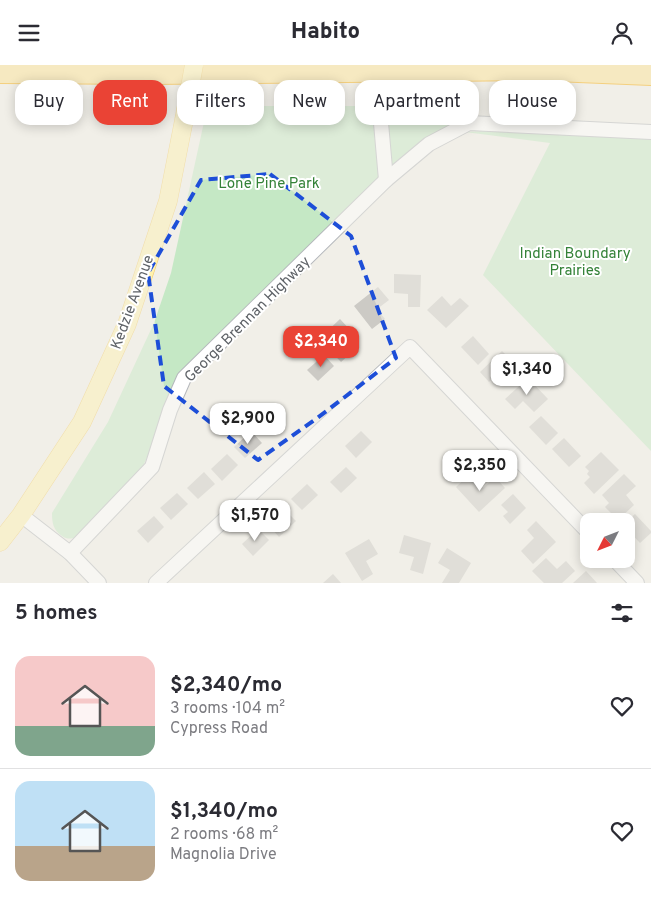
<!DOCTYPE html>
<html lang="en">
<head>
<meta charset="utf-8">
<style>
  :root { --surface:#fff; --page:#f7f7f7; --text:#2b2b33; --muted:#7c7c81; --line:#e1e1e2; --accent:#ea4335 }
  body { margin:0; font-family:Overpass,sans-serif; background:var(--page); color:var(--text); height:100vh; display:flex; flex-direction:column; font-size:19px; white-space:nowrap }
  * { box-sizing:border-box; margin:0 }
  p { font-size:16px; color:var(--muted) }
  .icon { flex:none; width:28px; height:28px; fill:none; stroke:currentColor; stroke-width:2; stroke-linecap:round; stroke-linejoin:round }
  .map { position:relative; height:518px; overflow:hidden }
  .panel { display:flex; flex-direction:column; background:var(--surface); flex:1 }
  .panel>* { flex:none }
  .guide { position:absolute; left:15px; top:15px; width:621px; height:45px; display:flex; gap:10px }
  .needle { width:32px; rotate:228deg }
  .controls { position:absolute; left:580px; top:448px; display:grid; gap:10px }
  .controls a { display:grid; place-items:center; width:55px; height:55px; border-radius:10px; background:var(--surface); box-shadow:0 2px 12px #0003; font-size:25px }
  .price { position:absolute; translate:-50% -42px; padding:0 11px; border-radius:10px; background:#fff; color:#222; font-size:16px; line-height:32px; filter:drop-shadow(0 1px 2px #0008) }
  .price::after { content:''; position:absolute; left:50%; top:30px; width:15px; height:11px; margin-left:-8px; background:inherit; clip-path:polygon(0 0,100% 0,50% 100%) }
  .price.active { background:var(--accent); color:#fff }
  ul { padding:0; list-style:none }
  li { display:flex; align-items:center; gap:15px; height:125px; padding:0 15px }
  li+li { border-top:1px solid var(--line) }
  li span { display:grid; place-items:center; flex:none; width:140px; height:100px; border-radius:15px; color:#555 }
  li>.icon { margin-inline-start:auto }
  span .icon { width:60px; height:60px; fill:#fffc; stroke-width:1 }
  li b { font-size:21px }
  h2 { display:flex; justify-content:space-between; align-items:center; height:60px; padding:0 15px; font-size:21px }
  .pill { padding:0 18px; border-radius:15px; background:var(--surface); box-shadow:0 2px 12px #0003; font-size:18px; line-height:45px }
  .pill.active { background:var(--accent); color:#fff }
  header { display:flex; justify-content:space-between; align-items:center; height:65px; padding:0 15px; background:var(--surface); font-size:22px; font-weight:800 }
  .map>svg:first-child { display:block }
  .green { fill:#c5e8c5 }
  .building { fill:#cccac5 }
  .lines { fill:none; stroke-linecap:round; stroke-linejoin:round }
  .minor-casing { stroke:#b5b8bc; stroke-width:16 }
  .major-casing { stroke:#f2c960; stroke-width:19 }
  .highway-casing { stroke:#f9ab00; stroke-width:22 }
  .minor { stroke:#fff; stroke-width:14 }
  .major { stroke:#fff2af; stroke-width:18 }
  .highway { stroke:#fde293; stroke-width:20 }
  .major-bridge-casing { stroke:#f2c960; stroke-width:19; stroke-linecap:butt }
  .major-bridge { stroke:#fff2af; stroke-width:18 }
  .marked { fill:none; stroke:#1d4ed8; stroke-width:4; stroke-dasharray:10 6; stroke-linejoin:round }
  .labels { text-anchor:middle; stroke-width:4; stroke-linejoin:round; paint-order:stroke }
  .park-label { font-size:15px; fill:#348238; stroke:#fff }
  .street-label { font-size:15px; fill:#5f6368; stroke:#fff }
</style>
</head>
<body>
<header><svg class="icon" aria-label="menu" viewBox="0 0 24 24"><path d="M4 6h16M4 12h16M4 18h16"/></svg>Habito<svg class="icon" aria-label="person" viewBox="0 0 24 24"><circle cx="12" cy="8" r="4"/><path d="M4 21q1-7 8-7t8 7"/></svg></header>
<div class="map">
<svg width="651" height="518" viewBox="0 0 651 518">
  <rect width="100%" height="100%" fill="#f1efe8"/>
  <g class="green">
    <path d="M262,41H367L419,47L478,49L450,64L179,312C175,319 171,325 168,332C158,354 155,379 143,401C134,418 120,431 107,445C97,455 78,482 62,471C53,465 52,457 52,448L108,357L154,258L171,208L206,48Z"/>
    <path d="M504,65L651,73V386L483,210L550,78L465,67Z"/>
  </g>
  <g class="building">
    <path d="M394,209L421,210L420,242H408V229L394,228Z"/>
    <path d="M378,222L389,235L377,244L385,254L372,264L354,241Z"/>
    <path d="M442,231L451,241L460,233L469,241L446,263L427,245Z"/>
    <path d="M340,254L352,267L341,278L351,288L341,297L319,274Z"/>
    <path d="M473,271L489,289L478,300L461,282Z"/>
    <path d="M502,286L523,307L509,320L498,309L489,317L480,307Z"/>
    <path d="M324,290L334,301L318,316L307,305Z"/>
    <path d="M528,313L548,334L534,347L523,336L515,344L505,334Z"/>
    <path d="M541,351L558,368L546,380L529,362Z"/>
    <path d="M251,366L262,378L245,393L234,382Z"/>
    <path d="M361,366L372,377L356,393L345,381Z"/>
    <path d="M564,373L581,391L569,402L552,384Z"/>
    <path d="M601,387L619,405L594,429L584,418L590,412L587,409L589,406L585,402Z"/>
    <path d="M227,389L238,400L222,416L211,404Z"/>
    <path d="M346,402L357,413L341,428L330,417Z"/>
    <path d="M204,407L215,419L198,434L187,423Z"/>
    <path d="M470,409L483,423L495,412L505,423L479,447L456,422Z"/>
    <path d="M624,409L636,421L626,430L634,440L618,455L605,442L609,438L602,430Z"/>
    <path d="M307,419L318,430L302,445L291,434Z"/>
    <path d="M177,428L188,439L171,455L160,443Z"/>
    <path d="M513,429L526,443L510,459L503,451L508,447L501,440Z"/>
    <path d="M281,441L296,456L279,472L265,456Z"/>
    <path d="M635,449L651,466V468L640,478L626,463V457Z"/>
    <path d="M154,451L164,462L148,478L137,466Z"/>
    <path d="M536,456L556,477L533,499L521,486L534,473L527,465Z"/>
    <path d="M258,464L269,475L253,491L242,479Z"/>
    <path d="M404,470L431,478L423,509L410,505L414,492L399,488Z"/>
    <path d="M369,474L378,489L366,496L373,509L362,516L345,488Z"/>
    <path d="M447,483L471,498L459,518H442L450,505L438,498Z"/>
    <path d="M546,493L557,504L566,496L575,506L562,518H544L532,506Z"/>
    <path d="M586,506L597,518H573Z"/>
    <path d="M333,509L341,518H323Z"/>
  </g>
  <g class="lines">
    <defs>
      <g id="minor">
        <path d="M381,58L386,115"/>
        <path d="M21,450L70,488L99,518"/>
        <path d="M70,488L152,402L170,345L184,313L386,115L429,79L469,58L651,67"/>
        <path d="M614,494L637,518"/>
        <path d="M156,518L410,282L589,468"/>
      </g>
      <path id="major" d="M0,477L21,450L82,357L127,259L168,136L184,55"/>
      <g id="highway">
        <path d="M530,5L651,10"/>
        <path d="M0,8L152,9L542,5"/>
      </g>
    </defs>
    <use href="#minor" class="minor-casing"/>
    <use href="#major" class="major-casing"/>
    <use href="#highway" class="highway-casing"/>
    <use href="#minor" class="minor"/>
    <use href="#major" class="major"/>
    <use href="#highway" class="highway"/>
    <defs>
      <path id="major-bridge" d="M184,55L194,0"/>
    </defs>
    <use href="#major-bridge" class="major-bridge-casing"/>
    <use href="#major-bridge" class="major-bridge"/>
  </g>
  <path d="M0 0H651V518H0ZM270,109L351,171L396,293L316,354L258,395L164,321L148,208L201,115Z" fill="#f1efe8" fill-opacity=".55" fill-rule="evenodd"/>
  <path class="marked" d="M270,109L351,171L396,293L316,354L258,395L164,321L148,208L201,115Z"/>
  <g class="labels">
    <g class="park-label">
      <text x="269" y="123">Lone Pine Park</text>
      <text x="575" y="193">Indian Boundary<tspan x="575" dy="17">Prairies</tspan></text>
    </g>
    <g class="street-label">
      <text transform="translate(132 237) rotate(-70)" y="5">Kedzie Avenue</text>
      <text transform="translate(247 254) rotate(-45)" y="5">George Brennan Highway</text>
    </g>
  </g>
</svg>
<div class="controls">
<a><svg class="needle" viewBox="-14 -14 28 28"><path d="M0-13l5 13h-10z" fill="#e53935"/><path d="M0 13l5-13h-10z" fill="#7c7c81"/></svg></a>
</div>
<b class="price active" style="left:321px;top:303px">$2,340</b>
<b class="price" style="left:527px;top:331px">$1,340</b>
<b class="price" style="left:248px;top:380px">$2,900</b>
<b class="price" style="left:480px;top:427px">$2,350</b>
<b class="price" style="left:255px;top:477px">$1,570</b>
<div class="guide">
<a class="pill">Buy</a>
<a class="pill active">Rent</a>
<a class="pill">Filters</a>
<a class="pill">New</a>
<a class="pill">Apartment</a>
<a class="pill">House</a>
</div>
</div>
<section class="panel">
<h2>5 homes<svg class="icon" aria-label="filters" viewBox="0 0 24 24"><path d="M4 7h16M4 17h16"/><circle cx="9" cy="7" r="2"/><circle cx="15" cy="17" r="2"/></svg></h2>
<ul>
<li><span style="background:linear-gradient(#f6c9c9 70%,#7fa58c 0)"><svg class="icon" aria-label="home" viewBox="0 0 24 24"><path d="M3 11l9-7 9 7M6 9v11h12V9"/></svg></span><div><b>$2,340/mo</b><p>3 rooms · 104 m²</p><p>Cypress Road</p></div><svg class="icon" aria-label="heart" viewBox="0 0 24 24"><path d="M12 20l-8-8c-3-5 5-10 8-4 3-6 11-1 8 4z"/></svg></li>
<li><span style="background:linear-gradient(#bfe0f5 65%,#b9a48a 0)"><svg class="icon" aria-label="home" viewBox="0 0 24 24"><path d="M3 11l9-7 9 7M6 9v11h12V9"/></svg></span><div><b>$1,340/mo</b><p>2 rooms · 68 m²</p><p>Magnolia Drive</p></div><svg class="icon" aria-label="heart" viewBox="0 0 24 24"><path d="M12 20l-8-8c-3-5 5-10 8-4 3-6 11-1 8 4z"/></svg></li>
</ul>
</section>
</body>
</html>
